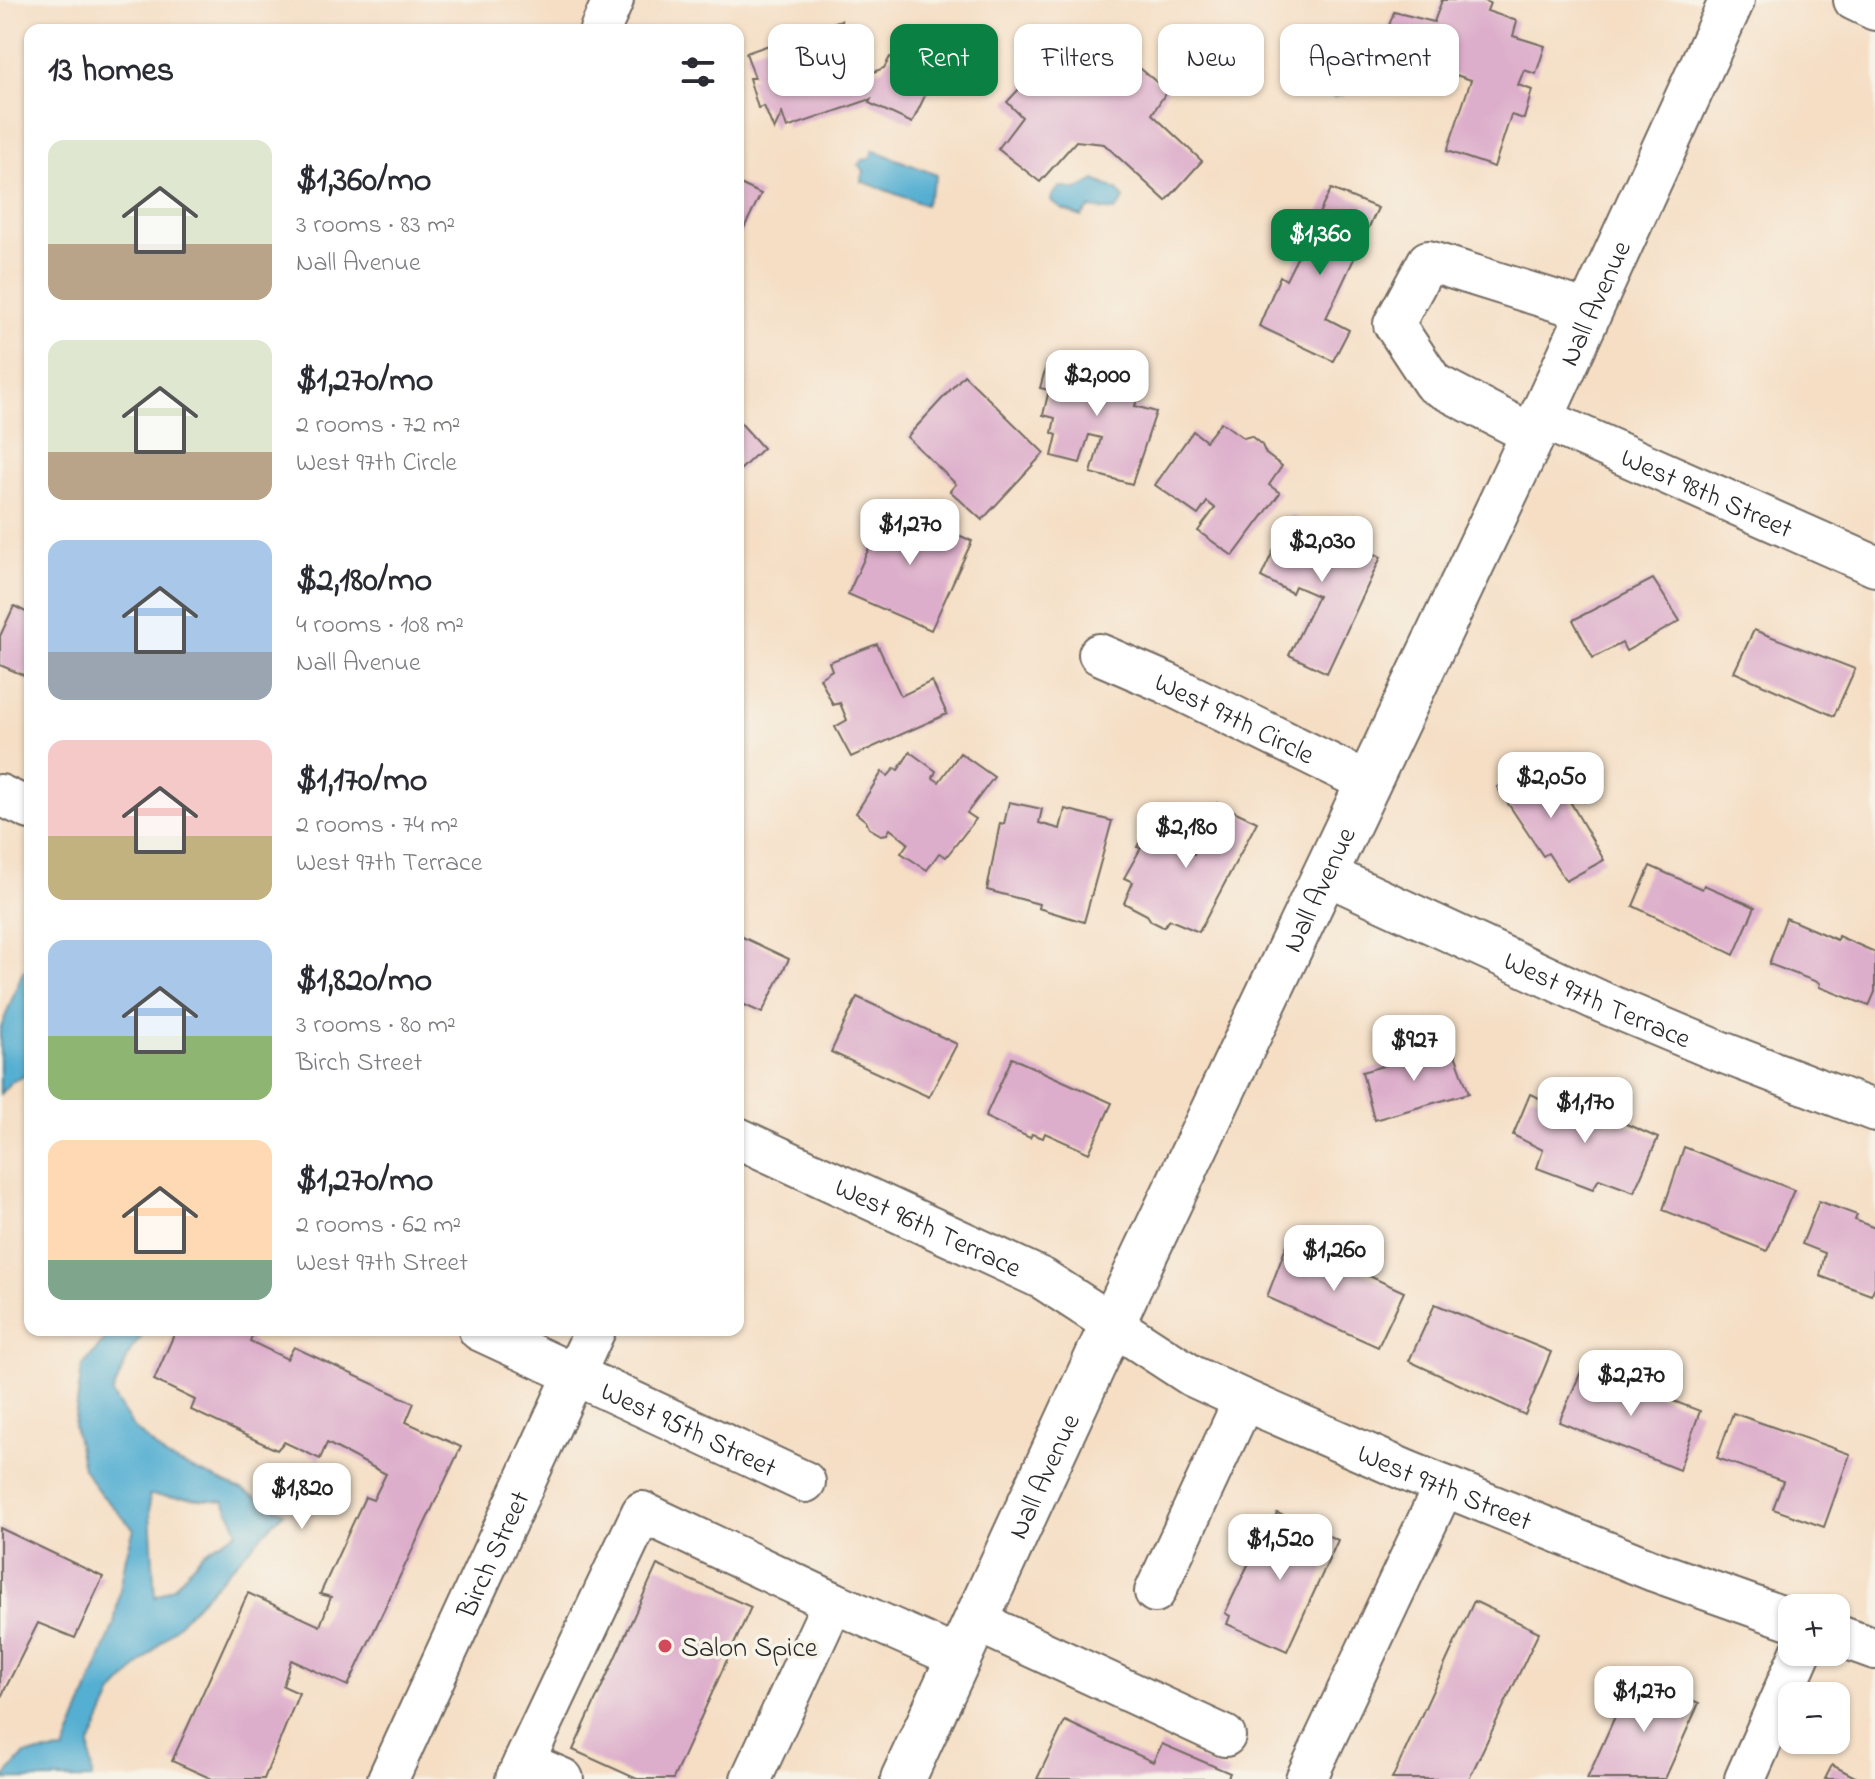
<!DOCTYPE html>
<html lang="en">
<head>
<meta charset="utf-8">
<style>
  :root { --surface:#fff; --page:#f7f7f7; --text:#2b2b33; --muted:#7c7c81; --accent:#0b8043 }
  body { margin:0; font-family:"Indie Flower",sans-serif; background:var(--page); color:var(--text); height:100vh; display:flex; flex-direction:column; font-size:30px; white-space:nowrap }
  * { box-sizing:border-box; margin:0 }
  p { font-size:26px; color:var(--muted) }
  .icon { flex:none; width:44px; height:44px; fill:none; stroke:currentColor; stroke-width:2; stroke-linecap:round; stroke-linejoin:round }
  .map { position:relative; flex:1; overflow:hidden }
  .panel { position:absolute; left:24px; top:24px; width:720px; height:1312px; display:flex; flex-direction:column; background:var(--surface); border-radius:16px; box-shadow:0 2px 6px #0004 }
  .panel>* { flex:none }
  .banner { position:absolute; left:768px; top:24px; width:760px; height:72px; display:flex; gap:16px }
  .fabs { position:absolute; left:1778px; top:1594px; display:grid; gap:16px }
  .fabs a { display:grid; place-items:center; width:72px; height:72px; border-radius:16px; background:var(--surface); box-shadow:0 2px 6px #0004; font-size:40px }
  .price { position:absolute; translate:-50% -68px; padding:0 18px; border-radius:16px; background:#fff; color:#222; font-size:26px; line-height:52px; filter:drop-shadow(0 2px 4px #0008) }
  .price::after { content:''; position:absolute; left:50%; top:48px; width:24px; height:18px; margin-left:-12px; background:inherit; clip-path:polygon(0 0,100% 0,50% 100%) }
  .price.selected { background:var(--accent); color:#fff }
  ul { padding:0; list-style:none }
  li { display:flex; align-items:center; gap:24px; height:200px; padding:0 24px }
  li span { display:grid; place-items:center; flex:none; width:224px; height:160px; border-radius:16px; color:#555 }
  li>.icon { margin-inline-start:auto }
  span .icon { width:96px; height:96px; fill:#fffc; stroke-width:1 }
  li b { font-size:34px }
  h2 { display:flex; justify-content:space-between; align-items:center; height:96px; padding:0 24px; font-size:34px }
  .pill { padding:0 28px; border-radius:16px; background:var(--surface); box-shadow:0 2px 6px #0004; font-size:28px; line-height:72px }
  .pill.selected { background:var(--accent); color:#fff }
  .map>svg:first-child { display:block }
  .water { fill:#55afd2; stroke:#406d7e; stroke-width:2; fill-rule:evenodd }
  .building { fill:#ddaecb }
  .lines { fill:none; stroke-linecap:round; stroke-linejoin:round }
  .minor-casing { stroke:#726a61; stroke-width:44 }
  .major-casing { stroke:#726a61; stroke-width:48 }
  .minor { stroke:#fff; stroke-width:40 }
  .major { stroke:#fff; stroke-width:44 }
  .poi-dot { fill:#d1495b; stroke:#f7f3e8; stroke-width:3 }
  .labels { text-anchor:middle; stroke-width:7; stroke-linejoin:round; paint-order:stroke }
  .street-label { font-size:28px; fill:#2b2b2b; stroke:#f7f3e8 }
  .poi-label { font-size:28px; fill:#2b2b2b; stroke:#f7f3e8; text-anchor:start }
</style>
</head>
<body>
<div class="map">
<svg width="1875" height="1779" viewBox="0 0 1875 1779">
  <rect width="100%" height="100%" fill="#f7f3e8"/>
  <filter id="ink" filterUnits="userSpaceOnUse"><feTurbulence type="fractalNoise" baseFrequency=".0125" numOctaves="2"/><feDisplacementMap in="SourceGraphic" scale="16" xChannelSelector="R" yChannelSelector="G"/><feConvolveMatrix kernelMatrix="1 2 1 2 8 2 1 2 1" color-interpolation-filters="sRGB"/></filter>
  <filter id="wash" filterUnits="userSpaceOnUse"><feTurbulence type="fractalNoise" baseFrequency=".006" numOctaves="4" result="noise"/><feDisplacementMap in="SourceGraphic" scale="32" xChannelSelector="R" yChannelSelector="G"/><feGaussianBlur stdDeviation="1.8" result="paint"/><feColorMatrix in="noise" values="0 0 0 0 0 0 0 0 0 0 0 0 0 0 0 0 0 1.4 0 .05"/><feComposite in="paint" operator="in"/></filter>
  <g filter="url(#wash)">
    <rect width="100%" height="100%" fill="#f5dec4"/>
    <g class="water">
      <path d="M1337,29L1341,31L1349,45L1362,57L1360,64L1349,76L1345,93L1334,97L1323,88L1326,72C1313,61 1310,49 1320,34Z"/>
      <path d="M873,150L937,175L925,205L861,181L864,171L858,165L862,160L870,159Z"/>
      <path d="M1095,180L1117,190L1124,199L1115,211L1090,208L1081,217L1062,209L1051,201L1052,196L1060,187L1077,190Z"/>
      <path d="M30,968V1073L11,1082L0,1094V1030L23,971Z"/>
      <path d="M113,1330H147L131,1350L112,1394L133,1427L167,1458L244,1491L284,1512L113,1693L90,1745L92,1779H3L25,1754L64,1751L114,1624L126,1556L134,1529L99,1492L83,1468L74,1426L82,1367ZM149,1495L224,1501L238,1531L203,1553L174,1587L155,1597Z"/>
    </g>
    <g id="blocks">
      <g class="building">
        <path d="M1442,0H1483L1490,3L1487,11L1517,21L1513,36L1545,46L1536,74L1524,70L1518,85L1532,90L1524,119L1511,115L1494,167L1447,151L1471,80L1380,50L1394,12L1434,22Z"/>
        <path d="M841,20L850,40L857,38L867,70L861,71L863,76L884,68L890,57L934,77L912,123L869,103L871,99L787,128L782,113L774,130L764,106L758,108L749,78H755L746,53Z"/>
        <path d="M1122,53L1167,91L1152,114L1202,161L1166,201L1104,144L1076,141L1040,182L998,149L1022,117L1007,102L1049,57L1068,73L1071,61H1098L1099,73L1103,74Z"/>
        <path d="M738,183L761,194L738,240Z"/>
        <path d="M1331,189L1378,208L1326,318L1349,330L1333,361L1259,326L1280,276L1286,280Z"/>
        <path d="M1059,361L1142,383L1135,406L1156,412L1132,484L1091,473L1101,438L1089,435L1080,463L1052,456L1057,435L1052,433L1055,418L1043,415L1049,390L1040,388L1047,363L1057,366Z"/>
        <path d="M964,375L1044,453L982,520L950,491L956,484L907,437Z"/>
        <path d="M738,420L763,448L738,472Z"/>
        <path d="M1221,422L1244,438L1251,436L1262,445L1266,454L1282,466L1269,485L1280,493L1233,556L1198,531L1215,508L1207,502L1198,515L1155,485L1193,431L1206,441Z"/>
        <path d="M889,504L972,541L931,630L848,594Z"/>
        <path d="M1290,515L1342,537L1347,529L1373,542L1369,551L1381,557L1327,673L1289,655L1318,596L1295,586L1292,593L1261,577Z"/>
        <path d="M1653,579L1680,621L1626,651L1622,643L1593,658L1573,620Z"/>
        <path d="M14,606L30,614V678L0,665V636Z"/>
        <path d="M1754,630L1855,669L1834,716L1734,672Z"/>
        <path d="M877,644L901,696L932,681L947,714L851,757L835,727L847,720L840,703L833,705L820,678L832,670L829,662Z"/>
        <path d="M910,752L936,771L933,778L939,782L960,753L994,777L967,813L976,819L946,857L939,853L927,870L901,853L908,843L890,829L887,834L881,835L869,828L866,821L856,813L882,772L888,776L895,768L898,770Z"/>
        <path d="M1546,760L1604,860L1566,881L1548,853L1543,856L1497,787Z"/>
        <path d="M1009,802L1042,809L1039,823L1060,829L1065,809L1112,821L1084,922L1038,908L1039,904L987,890L1000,823L1004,824Z"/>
        <path d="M1217,803L1257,822L1199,932L1170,920L1163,927L1151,921L1147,915L1124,903L1133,882L1124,878L1141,848L1137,847L1149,823L1160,828L1162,823L1178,831L1176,835L1184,839L1180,847L1194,854L1197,845L1205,848L1208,842L1201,838Z"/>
        <path d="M1650,866L1702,889L1704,885L1755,907L1734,955L1633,906Z"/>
        <path d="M1786,918L1837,940L1838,936L1875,952V992L1869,1006L1819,987L1820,983L1769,964Z"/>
        <path d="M738,935L789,959L762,1013L738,1002Z"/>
        <path d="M857,997L957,1044L929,1097L831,1052Z"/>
        <path d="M1452,1046L1469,1093L1374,1120L1362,1072Z"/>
        <path d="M1012,1058L1112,1103L1089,1153L1045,1133L1043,1138L1032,1134L1030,1138L985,1117Z"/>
        <path d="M1530,1094L1560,1107L1562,1103L1616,1124L1617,1120L1658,1138L1634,1192L1599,1179L1593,1189L1537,1168L1543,1150L1513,1135Z"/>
        <path d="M1684,1147L1794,1190L1767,1251L1663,1210Z"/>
        <path d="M1819,1201L1857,1215L1855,1220L1875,1228V1287L1871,1295L1820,1276L1825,1253L1802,1244Z"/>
        <path d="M1289,1239L1404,1292L1378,1347L1267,1297Z"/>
        <path d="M1435,1304L1551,1352L1525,1415L1409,1361Z"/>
        <path d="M176,1330H254L250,1341L287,1359L294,1347L414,1403L406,1422L461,1447L348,1686L291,1660L283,1686L299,1693L264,1779H212L172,1761L248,1593L320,1626L331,1597L320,1594L365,1497L373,1500L386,1474L327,1443L320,1459L284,1442L277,1450L191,1410L195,1400L154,1380Z"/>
        <path d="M1583,1367L1700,1411L1679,1470L1559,1422Z"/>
        <path d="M1733,1413L1850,1454L1824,1527L1773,1509L1783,1481L1717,1458Z"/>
        <path d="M1277,1513L1338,1540L1287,1651L1227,1624L1230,1616L1225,1613L1257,1546L1262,1549Z"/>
        <path d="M0,1528L103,1577L75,1638L38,1623L0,1699Z"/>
        <path d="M657,1565L751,1607L673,1779H637L573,1750Z"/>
        <path d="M1474,1601L1539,1632L1469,1779H1392Z"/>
        <path d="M1633,1676L1699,1703L1665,1779H1587Z"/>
        <path d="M1065,1721L1153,1762L1162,1744L1230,1773L1227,1779H1037Z"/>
        <path d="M1832,1765L1859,1779H1825Z"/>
      </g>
    </g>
  </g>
  <g filter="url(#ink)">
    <use href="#blocks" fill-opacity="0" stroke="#726a61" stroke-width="2"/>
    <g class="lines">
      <defs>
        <g id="minor">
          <path d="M1854,0L1875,10"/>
          <path d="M600,30L613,0"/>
          <path id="s1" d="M1541,418L1875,566"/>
          <path d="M1533,435L1433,383L1394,324L1428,261L1589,311"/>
          <path id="s2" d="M1099,654L1166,683L1369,783"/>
          <path d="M0,795L30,809"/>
          <path id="s3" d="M1325,874L1604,1003L1714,1049L1875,1111"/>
          <path id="s4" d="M738,1138L1043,1279L1192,1376L1244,1400L1407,1471L1654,1571L1792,1620"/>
          <path id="s5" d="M479,1330L805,1482"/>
          <path d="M1155,1592L1244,1400"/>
          <path d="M976,1621L1225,1736"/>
          <path d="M1836,1635L1875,1649"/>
          <path d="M524,1762L642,1512L833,1602"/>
          <path id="s6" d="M388,1779L595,1330"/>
          <path d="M516,1779L524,1762L563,1779"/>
          <path d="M751,1779L833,1602L959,1658"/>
          <path d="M1306,1779L1444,1486"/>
          <path d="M1745,1779L1801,1652"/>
        </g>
        <g id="major">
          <path id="s7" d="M903,1779L1129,1288L1541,418L1732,0"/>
        </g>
      </defs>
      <use href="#minor" class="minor-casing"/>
      <use href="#major" class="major-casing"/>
      <use href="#minor" class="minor"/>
      <use href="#major" class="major"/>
    </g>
  </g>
  <circle class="poi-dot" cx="665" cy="1646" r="8"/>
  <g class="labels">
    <g class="street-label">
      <text dy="10" stroke="none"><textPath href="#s7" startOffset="1630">Nall Avenue</textPath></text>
      <text dy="10" stroke="none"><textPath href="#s1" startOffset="182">West 98th Street</textPath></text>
      <text dy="10" stroke="none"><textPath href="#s2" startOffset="150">West 97th Circle</textPath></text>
      <text dy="10" stroke="none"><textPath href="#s7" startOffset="982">Nall Avenue</textPath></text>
      <text dy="10" stroke="none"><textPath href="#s3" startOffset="300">West 97th Terrace</textPath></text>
      <text dy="10" stroke="none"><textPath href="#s4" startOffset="210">West 96th Terrace</textPath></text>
      <text dy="10" stroke="none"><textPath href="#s5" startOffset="232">West 95th Street</textPath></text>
      <text dy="10" stroke="none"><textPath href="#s7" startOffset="334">Nall Avenue</textPath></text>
      <text dy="10" stroke="none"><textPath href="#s4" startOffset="790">West 97th Street</textPath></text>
      <text dy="10" stroke="none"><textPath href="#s6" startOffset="248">Birch Street</textPath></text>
    </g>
    <g class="poi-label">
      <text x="681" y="1656">Salon Spice</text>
    </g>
  </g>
</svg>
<div class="fabs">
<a>+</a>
<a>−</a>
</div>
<b class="price selected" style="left:1320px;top:277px">$1,360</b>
<b class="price" style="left:1097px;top:418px">$2,000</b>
<b class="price" style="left:910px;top:567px">$1,270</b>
<b class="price" style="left:1322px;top:584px">$2,030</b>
<b class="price" style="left:1551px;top:820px">$2,050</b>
<b class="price" style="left:1186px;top:870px">$2,180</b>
<b class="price" style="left:1414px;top:1083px">$927</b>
<b class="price" style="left:1585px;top:1145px">$1,170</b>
<b class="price" style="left:1334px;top:1293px">$1,260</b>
<b class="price" style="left:1631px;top:1418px">$2,270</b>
<b class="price" style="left:302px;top:1531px">$1,820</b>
<b class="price" style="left:1280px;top:1582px">$1,520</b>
<b class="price" style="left:1644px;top:1734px">$1,270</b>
<div class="banner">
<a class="pill">Buy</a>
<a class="pill selected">Rent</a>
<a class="pill">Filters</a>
<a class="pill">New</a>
<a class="pill">Apartment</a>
</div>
<section class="panel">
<h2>13 homes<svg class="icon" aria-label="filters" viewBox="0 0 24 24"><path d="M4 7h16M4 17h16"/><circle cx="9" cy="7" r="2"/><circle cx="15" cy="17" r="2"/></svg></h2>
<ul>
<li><span style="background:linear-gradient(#dfe7d0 65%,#b9a48a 0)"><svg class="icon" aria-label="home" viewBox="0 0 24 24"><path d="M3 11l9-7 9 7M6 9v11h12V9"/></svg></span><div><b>$1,360/mo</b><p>3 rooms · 83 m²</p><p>Nall Avenue</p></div></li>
<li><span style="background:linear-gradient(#dfe7d0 70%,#b9a48a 0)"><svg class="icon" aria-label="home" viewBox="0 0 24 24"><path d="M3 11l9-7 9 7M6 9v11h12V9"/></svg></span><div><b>$1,270/mo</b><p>2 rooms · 72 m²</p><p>West 97th Circle</p></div></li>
<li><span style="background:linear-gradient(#a9c7e8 70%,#9aa5b1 0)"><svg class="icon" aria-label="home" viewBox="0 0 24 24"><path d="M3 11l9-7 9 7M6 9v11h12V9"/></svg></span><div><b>$2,180/mo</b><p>4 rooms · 108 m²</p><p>Nall Avenue</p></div></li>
<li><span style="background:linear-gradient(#f6c9c9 60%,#c2b280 0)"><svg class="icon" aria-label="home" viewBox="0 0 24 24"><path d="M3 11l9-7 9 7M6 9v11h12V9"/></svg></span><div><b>$1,170/mo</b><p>2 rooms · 74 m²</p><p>West 97th Terrace</p></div></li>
<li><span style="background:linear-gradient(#a9c7e8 60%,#8fb573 0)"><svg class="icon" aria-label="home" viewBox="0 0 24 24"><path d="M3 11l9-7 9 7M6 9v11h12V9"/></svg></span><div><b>$1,820/mo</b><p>3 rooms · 80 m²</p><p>Birch Street</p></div></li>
<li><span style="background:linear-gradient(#ffd9b3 75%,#7fa58c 0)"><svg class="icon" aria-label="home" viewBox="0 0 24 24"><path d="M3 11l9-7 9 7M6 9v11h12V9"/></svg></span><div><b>$1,270/mo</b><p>2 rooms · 62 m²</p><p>West 97th Street</p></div></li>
</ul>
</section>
</div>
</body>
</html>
